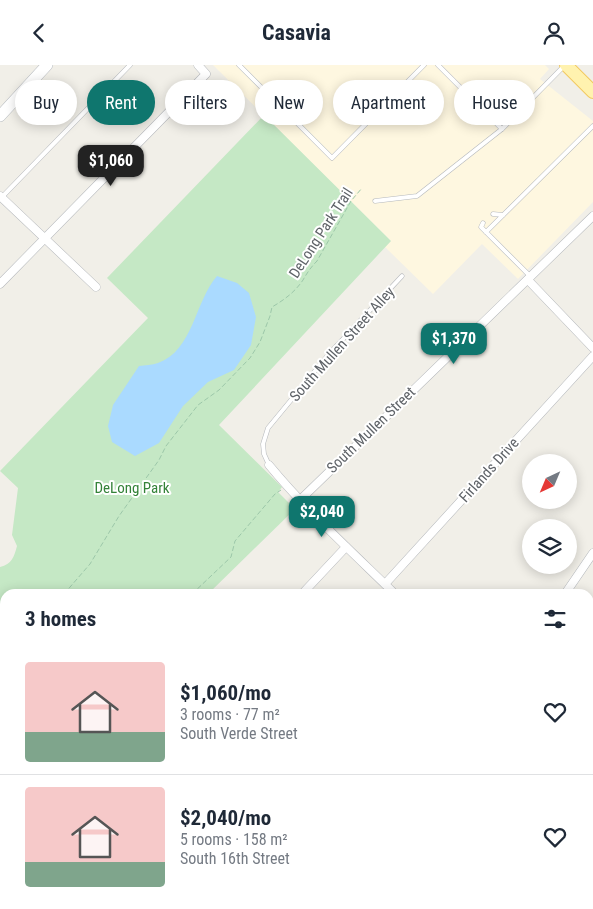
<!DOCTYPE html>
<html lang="en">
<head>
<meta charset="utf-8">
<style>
  :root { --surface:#fff; --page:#f2f2f3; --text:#1f2937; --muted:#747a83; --line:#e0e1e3; --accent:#0f766e }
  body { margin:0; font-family:"Roboto Condensed",sans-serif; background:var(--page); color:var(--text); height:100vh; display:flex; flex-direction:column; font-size:19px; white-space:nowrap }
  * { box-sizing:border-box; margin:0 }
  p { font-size:16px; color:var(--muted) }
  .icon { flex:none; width:28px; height:28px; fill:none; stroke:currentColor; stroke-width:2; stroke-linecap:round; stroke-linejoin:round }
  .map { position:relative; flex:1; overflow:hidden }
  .panel { position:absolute; left:0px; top:524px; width:594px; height:321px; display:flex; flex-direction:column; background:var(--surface); border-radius:15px 15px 0 0; box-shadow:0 2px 12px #0003 }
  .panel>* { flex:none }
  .banner { position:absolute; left:15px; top:15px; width:564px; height:45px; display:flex; gap:10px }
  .needle { width:32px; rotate:224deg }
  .buttons { position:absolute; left:522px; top:389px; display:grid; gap:10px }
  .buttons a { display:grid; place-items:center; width:55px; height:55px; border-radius:50%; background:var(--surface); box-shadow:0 2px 12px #0003; font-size:25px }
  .price { position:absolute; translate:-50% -42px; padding:0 11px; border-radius:10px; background:var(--accent); color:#fff; font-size:16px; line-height:32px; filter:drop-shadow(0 1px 2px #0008) }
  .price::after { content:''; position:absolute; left:50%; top:30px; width:15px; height:11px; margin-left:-8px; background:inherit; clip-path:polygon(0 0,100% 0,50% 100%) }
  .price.selected { background:#222; color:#fff }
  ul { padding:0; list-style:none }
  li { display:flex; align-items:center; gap:15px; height:125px; padding:0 25px }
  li+li { border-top:1px solid var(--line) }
  li span { display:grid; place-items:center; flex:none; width:140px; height:100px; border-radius:5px; color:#555 }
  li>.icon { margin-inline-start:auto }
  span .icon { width:60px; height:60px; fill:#fffc; stroke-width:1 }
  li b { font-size:21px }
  h2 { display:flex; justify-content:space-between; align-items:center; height:60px; padding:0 25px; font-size:21px }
  .tag { padding:0 18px; border-radius:22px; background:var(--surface); box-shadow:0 2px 12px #0003; font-size:18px; line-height:45px }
  .tag.selected { background:var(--accent); color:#fff }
  header { display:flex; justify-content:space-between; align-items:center; height:65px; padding:0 25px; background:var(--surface); font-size:22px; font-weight:700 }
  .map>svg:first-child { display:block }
  .commercial { fill:#fef7e0 }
  .education { fill:#e1ded6 }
  .green { fill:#c5e8c5 }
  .water { fill:#aadaff }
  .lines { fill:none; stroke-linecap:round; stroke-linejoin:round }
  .service-casing { stroke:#b5b8bc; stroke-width:5 }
  .minor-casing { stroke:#b5b8bc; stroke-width:9 }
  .tertiary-casing { stroke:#b5b8bc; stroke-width:11 }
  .secondary-casing { stroke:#b6babf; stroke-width:12 }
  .primary-casing { stroke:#f2c960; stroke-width:14 }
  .motorway-casing { stroke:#f9ab00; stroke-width:16 }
  .path { stroke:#9cc7a9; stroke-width:1; stroke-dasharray:5 2.5; stroke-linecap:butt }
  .service { stroke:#fff; stroke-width:4 }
  .minor { stroke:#fff; stroke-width:8 }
  .tertiary { stroke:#fff; stroke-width:10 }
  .secondary { stroke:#fff; stroke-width:11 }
  .primary { stroke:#fff2af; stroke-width:12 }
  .motorway { stroke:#fde293; stroke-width:15 }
  .labels { text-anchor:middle; stroke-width:4; stroke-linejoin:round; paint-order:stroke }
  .street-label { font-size:15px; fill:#5f6368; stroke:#fff }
  .park-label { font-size:15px; fill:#348238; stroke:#fff }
</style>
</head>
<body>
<header><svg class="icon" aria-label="back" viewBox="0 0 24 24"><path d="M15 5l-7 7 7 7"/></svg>Casavia<svg class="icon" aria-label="person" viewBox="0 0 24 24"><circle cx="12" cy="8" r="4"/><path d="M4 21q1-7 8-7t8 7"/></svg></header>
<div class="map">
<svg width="593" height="844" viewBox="0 0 593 844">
  <rect width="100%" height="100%" fill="#f1efe8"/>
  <path class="commercial" d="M213,0H545L549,4L540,14L593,56V137L518,214L482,179L433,229L385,182L391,176Z"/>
  <g class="education">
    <path d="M5,727V819L0,814V732Z"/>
    <path d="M27,840H146L142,844H31Z"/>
  </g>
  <g class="green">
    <path d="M264,50L391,176L219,360L282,422L278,427L295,444L208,529H5V727L0,732V502C12,499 14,492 17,481L12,470L18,423L0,406L148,253L107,213Z"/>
    <path d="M593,597V652L589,657V603Z"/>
    <path d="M589,726L593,729V755L589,751Z"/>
    <path d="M45,840H116V844H49Z"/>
  </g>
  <path class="water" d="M217,211L237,218L249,228L256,252L251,280L234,305L208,317L183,341L159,378L135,391L112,377L108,361L113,340L139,301C145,300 152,300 158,298C193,286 195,236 217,211Z"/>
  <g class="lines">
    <defs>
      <g id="service">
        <path d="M239,0L332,93L424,0"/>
        <path d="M438,0L502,64L565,0"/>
        <path d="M2,132L130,0"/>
        <path d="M375,136L417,131L502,64"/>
        <path d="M493,149L503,150"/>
        <path d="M483,158L481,162L486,167"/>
        <path d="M530,211L486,167L593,61"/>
        <path d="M269,400L264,389L263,379L268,363L329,289L402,211"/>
        <path d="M589,833L593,837"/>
      </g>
      <g id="minor">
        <path d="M0,131L96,222"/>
        <path d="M528,215L593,283"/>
        <path d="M0,219L206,9L198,0"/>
        <path d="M269,400C307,446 352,487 395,529"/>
        <path d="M301,434L593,151"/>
        <path d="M385,519L593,291"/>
        <path d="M302,529L346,482"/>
        <path d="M565,529L593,488"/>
        <path d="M158,844L161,840"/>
        <path d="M327,844L331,840"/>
      </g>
      <path id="tertiary" d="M437,844L440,840"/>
      <g id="secondary">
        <path d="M0,51L47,0"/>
        <path d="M0,833L5,837"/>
      </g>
      <path id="primary" d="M566,0L593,27"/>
      <g id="motorway">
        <path d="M589,685L593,688"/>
        <path d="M589,705L593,706"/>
      </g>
    </defs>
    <use href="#service" class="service-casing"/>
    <use href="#minor" class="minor-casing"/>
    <use href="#tertiary" class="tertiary-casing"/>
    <use href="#secondary" class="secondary-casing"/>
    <use href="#primary" class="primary-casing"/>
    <use href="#motorway" class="motorway-casing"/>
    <g class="path">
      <path d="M64,529L90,499L119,451L159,395L166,381L198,340L219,325L250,293L260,277L270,251L272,242C284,235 295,227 303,215C307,208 311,202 317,196L351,136L362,123"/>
      <path d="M192,529L231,492L235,476L275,429L281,425"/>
      <path d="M0,631L5,626"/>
      <path d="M589,667L593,662"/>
      <path d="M0,715L5,710"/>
      <path d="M449,843L452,840"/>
    </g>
    <use href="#service" class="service"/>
    <use href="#minor" class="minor"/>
    <use href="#tertiary" class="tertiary"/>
    <use href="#secondary" class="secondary"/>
    <use href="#primary" class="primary"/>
    <use href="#motorway" class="motorway"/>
  </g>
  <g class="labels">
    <g class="street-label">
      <text transform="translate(321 168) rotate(-57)" y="5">DeLong Park Trail</text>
      <text transform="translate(342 279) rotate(-48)" y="5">South Mullen Street Alley</text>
      <text transform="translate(371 365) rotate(-44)" y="5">South Mullen Street</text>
      <text transform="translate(489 405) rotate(-48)" y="5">Firlands Drive</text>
    </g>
    <g class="park-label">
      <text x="132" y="428">DeLong Park</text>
    </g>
  </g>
</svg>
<div class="buttons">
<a><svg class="needle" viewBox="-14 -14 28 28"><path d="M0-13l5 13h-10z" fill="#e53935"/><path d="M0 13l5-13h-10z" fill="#747a83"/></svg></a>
<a><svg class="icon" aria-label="layers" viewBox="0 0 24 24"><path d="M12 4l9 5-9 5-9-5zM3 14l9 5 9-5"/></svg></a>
</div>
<b class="price selected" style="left:111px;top:122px">$1,060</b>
<b class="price" style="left:454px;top:300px">$1,370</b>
<b class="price" style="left:322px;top:473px">$2,040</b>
<div class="banner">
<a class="tag">Buy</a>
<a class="tag selected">Rent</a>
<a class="tag">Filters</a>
<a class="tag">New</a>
<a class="tag">Apartment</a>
<a class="tag">House</a>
</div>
<section class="panel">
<h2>3 homes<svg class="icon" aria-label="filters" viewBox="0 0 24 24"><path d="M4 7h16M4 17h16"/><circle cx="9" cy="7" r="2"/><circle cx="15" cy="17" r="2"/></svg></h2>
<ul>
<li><span style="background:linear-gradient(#f6c9c9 70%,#7fa58c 0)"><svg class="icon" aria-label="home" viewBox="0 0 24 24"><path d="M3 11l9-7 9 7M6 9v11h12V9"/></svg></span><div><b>$1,060/mo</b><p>3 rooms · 77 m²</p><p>South Verde Street</p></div><svg class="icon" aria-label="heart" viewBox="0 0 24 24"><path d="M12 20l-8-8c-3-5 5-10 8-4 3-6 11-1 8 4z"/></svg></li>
<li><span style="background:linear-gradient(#f6c9c9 75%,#7fa58c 0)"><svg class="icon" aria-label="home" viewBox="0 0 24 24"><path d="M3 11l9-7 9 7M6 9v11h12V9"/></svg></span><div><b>$2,040/mo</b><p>5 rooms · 158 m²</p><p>South 16th Street</p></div><svg class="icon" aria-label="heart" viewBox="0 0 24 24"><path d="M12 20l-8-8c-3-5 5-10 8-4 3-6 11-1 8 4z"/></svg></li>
</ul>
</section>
</div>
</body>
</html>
